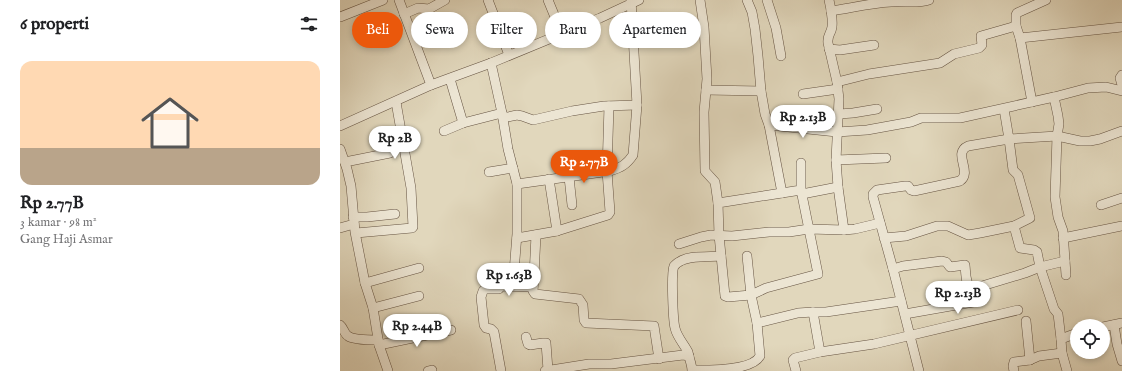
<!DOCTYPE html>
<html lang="id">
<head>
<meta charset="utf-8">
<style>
  :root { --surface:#fff; --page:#f6f6f6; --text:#202124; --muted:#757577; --accent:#ea580c }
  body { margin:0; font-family:"IM FELL English",serif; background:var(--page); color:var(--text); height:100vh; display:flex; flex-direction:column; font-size:15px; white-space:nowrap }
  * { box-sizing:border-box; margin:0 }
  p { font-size:13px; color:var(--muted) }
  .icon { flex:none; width:22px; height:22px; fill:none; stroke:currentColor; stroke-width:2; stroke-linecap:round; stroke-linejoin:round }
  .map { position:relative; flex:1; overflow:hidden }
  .drawer { display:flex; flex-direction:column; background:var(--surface); width:340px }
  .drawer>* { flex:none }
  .top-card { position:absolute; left:12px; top:12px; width:380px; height:36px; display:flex; gap:8px }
  .controls { position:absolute; left:730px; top:319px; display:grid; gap:8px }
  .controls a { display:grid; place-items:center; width:40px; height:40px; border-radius:50%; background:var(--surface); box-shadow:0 2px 6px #0003; font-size:20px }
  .price { position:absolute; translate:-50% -34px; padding:0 9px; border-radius:14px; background:#fff; color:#222; font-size:13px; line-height:26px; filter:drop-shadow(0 1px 2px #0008) }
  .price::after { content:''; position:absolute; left:50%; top:24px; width:12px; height:9px; margin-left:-6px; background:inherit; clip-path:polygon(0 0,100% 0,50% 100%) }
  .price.selected { background:var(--accent); color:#fff }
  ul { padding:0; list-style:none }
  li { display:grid; align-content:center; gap:8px; height:212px; padding:0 20px }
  li span { display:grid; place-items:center; height:124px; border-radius:12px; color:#555 }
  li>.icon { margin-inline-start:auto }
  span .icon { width:72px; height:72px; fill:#fffc; stroke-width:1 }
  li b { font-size:17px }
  h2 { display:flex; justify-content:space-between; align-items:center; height:48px; padding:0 20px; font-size:17px }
  .pill { padding:0 14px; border-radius:18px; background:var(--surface); box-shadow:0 2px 6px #0003; font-size:14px; line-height:36px }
  .pill.selected { background:var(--accent); color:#fff }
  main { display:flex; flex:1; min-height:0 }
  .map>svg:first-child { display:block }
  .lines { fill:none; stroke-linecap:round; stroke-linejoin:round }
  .street-casing { stroke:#665443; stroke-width:10 }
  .street { stroke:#ece5d3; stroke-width:9 }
</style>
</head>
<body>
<main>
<section class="drawer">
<h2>6 properti<svg class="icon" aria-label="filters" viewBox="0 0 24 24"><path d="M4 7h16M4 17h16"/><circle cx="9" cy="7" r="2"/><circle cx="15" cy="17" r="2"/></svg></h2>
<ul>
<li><span style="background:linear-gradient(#ffd9b3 70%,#b9a48a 0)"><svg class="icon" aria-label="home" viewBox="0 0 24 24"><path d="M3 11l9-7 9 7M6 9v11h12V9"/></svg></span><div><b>Rp 2.77B</b><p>3 kamar · 98 m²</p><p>Gang Haji Asmar</p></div></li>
</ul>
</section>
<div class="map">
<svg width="782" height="371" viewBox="0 0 782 371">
  <rect width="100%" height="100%" fill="#e1d7bc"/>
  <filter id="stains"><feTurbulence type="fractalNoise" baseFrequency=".005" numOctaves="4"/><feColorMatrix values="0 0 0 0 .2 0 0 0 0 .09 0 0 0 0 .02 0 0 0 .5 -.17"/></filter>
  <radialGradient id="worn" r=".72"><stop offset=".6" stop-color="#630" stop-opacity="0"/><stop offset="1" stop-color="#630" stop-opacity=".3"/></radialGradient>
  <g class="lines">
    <defs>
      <g id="street">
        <path d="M59,0L91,85"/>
        <path d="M148,0L169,55"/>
        <path d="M208,0L222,34"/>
        <path d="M360,0L364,27L367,79L364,112L365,171L375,182L378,203"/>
        <path d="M407,0L412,12L415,29L418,56L421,91L425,114L429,125L442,193"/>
        <path d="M427,0L436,28L441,56"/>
        <path d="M489,0C491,9 493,18 492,27C491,34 487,35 488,43L497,82L499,99L496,160L498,187L504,230L515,229L540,223"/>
        <path d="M491,11C511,8 531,3 551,2C564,1 577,4 589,0"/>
        <path d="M64,14L78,8L89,9L105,0"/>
        <path d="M0,17L43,0"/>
        <path d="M680,38L782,27"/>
        <path d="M489,49L500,50L534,45"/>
        <path d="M151,63L162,113L168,149L177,184V234L174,272L176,274L194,276L193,291L195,294L239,299L243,305L244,320L246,323L314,326L319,359"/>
        <path d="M782,75L780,78L782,85"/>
        <path d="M110,79L123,123"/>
        <path d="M497,82L529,74L600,63L614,54L639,48L642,45L641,36L676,26"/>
        <path d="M366,90L421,91"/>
        <path d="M463,94L498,89"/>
        <path d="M714,97L748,88L766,87L782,91"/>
        <path d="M692,102L680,38L676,26V15L677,13L706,0"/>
        <path d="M664,109L669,139L717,136L740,141H750L760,139L782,131"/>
        <path d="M499,114L513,113L537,109"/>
        <path d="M163,118L177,115L182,116L193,120L232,111L264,106L297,105"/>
        <path d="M429,125L497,132L527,130L571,122L581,118H620L714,97L718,116L719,124L717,136L715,197L718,217L723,231L726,275"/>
        <path d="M0,126L91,85L151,63L260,18L299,0"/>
        <path d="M104,131L123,123L162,113"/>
        <path d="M0,149L7,169L11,186L15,232L25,283L33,308L39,345L48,371"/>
        <path d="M496,160L546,158"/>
        <path d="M5,162L50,153"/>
        <path d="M461,163V190L478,274L426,288L411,295L388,297L385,296L379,235L378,203L461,190"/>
        <path d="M149,172L173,168"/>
        <path d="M229,177L232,205"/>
        <path d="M209,179L217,231"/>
        <path d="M177,184L270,171C281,168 287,164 293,155L297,105L291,0"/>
        <path d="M462,194L498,187"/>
        <path d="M761,205L782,198"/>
        <path d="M13,217H27L55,214"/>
        <path d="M0,228L14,224"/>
        <path d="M16,233L72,228L73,227L71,188L56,102"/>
        <path d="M177,238L217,231L268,215L270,212L267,171L269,106"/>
        <path d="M544,238L566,236L597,226H608L628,235L640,233L674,226L690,218L678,175L673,170L669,139L628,146C612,153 633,172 620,181L574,191L571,190L568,186H565L537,190L533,194V197L553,269L579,371"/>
        <path d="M723,238L782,226"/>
        <path d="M339,244L361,237L371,235L392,236L429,232H449L469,229L504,230"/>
        <path d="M553,269L563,266L602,261L606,262L610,267L625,265C626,273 625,285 632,289L685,273L700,267L697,252L694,250L680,248L674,226"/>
        <path d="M194,276L196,235"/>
        <path d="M25,283L79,268"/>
        <path d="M33,308L79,296"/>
        <path d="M473,312L480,352"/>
        <path d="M565,314L639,301L637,287"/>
        <path d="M686,321L690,360"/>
        <path d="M417,323L458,313L473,312H486L561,301"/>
        <path d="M0,325C4,328 4,334 8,336C13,340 31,340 38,340"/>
        <path d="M774,325L777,344L782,361"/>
        <path d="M763,327L782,323"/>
        <path d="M186,337L188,344L190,345L203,343H206L208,370"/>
        <path d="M721,339L718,314L714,309L700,267L725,261"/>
        <path d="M39,345L111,330"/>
        <path d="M353,370C369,370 412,371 420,356L417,323L411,295L407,256"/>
        <path d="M88,371L92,370"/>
        <path d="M161,371L154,332L151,329L146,328L144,325L141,297L143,291L145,289H159L160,287L163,286L193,287"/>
        <path d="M205,371L249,364H271L343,355L349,356"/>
        <path d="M352,371C352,364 349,359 348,352C344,344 337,337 335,328C333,320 331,273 334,266C335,265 338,262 339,262C348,255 369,257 381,256"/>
        <path d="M456,371L453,360L455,358L480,352L534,344L678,310"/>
        <path d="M674,371L673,366L674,362L690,360L699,356L722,353"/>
        <path d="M727,371L722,353L721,339L737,333"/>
      </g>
    </defs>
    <use href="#street" class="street-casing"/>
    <use href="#street" class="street"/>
  </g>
  <rect width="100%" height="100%" filter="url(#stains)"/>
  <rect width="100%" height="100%" fill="url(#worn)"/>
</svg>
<div class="controls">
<a><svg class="icon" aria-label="locate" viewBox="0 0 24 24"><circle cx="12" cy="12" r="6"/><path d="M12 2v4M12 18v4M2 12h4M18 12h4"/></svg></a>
</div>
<b class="price" style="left:463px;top:139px">Rp 2.13B</b>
<b class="price" style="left:55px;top:160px">Rp 2B</b>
<b class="price selected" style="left:244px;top:184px">Rp 2.77B</b>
<b class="price" style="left:169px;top:297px">Rp 1.63B</b>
<b class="price" style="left:618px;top:315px">Rp 2.13B</b>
<b class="price" style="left:77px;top:348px">Rp 2.44B</b>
<div class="top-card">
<a class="pill selected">Beli</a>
<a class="pill">Sewa</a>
<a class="pill">Filter</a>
<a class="pill">Baru</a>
<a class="pill">Apartemen</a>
</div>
</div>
</main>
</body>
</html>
